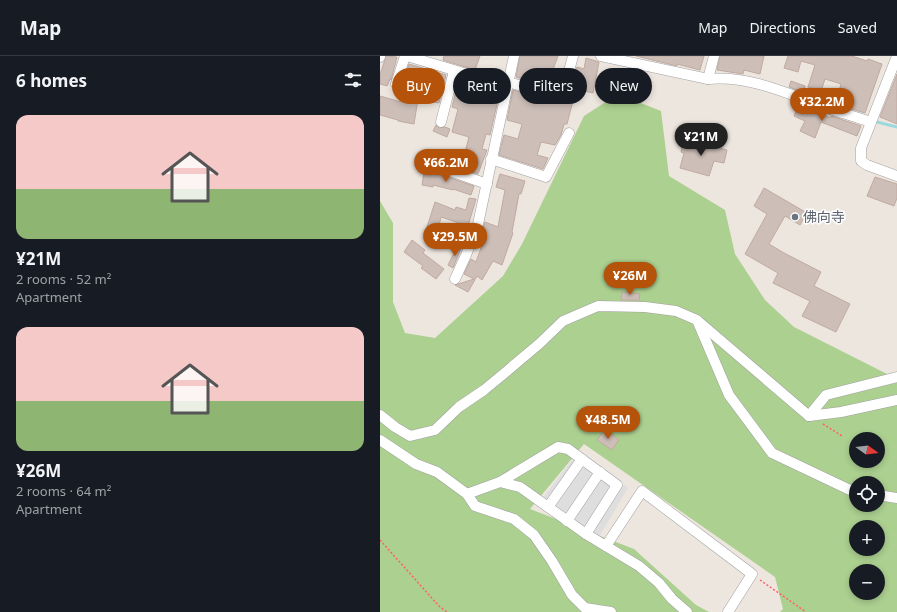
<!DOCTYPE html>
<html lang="en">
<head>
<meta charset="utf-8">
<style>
  :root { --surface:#171b24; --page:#242831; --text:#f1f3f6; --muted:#9ea1a6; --line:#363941; --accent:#b45309 }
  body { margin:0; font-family:"Noto Sans","Noto Sans JP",sans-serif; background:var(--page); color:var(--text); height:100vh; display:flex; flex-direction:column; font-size:15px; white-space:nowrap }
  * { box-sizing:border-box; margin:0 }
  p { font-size:13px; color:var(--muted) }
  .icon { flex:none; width:22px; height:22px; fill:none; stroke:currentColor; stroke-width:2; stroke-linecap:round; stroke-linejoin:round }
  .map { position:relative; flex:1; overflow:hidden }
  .sheet { display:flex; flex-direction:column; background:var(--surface); width:380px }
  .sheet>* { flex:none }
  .guide { position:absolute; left:12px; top:12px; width:380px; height:36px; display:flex; gap:8px }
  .needle { width:26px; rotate:105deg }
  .controls { position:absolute; left:469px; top:376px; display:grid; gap:8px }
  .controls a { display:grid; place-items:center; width:36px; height:36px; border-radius:50%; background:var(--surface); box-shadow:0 2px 6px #0003; font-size:20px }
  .price { position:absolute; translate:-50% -34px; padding:0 9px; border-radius:14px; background:var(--accent); color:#fff; font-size:13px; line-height:26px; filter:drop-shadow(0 1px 2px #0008) }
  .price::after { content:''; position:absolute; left:50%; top:24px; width:12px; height:9px; margin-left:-6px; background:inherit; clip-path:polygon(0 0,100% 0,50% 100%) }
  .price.active { background:#222; color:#fff }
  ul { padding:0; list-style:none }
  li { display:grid; align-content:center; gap:8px; height:212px; padding:0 16px }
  li span { display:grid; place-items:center; height:124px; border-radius:12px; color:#555 }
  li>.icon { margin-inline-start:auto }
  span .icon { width:72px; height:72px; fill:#fffc; stroke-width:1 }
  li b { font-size:17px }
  h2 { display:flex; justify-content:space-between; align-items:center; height:48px; padding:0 16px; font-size:17px }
  .pill { padding:0 14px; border-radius:18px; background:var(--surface); box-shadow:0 2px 6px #0003; font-size:14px; line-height:36px }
  .pill.active { background:var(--accent); color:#fff }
  header { display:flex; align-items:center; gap:24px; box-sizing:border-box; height:56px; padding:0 20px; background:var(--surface); border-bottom:1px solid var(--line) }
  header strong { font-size:19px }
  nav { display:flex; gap:22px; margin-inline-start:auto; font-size:14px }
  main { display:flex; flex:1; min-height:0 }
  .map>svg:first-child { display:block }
  .forest { fill:#acd090; fill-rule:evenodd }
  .parking { fill:#dedede }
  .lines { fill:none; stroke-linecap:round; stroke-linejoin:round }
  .stream { stroke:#9bd9df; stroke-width:3 }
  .building { fill:#cdbeb8; stroke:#c0aaa0 }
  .minor-casing { stroke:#a1a1a1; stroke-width:11 }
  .path { stroke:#ff5e64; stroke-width:1.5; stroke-dasharray:2 2; stroke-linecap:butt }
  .minor { stroke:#fff; stroke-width:10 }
  .worship-dot { fill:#6b7280; stroke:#fff; stroke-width:1.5 }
  .labels { text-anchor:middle; stroke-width:3; stroke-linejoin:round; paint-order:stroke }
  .worship-label { font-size:14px; fill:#5b616d; stroke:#fff; text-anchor:start }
</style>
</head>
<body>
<header>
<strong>Map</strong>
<nav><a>Map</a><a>Directions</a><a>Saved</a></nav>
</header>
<main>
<section class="sheet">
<h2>6 homes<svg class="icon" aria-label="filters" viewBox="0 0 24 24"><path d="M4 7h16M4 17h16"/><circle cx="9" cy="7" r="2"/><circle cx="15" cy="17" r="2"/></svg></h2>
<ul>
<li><span style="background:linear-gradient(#f6c9c9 60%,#8fb573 0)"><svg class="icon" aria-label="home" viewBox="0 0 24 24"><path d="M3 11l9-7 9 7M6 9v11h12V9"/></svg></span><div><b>¥21M</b><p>2 rooms · 52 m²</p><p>Apartment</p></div></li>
<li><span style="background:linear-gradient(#f6c9c9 60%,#8fb573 0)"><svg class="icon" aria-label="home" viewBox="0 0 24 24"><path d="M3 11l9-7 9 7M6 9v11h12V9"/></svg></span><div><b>¥26M</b><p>2 rooms · 64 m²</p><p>Apartment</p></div></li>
</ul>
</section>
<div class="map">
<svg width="517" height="556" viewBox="0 0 517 556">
  <rect width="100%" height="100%" fill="#ede6df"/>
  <path class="forest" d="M238,38L281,55L289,120L345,154L355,198L385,244L414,271L517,323V556H400L403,553L395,521L204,388L150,453L254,493L316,549L329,556H0V145L13,167V246L25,277L55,282L123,220L142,188L204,60ZM476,383H498V405H476ZM476,427H498V449H476ZM476,471H498V493H476ZM476,515H498V537H476Z"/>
  <path class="parking" d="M198,396L248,432L219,481L163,442Z"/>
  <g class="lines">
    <path class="stream" d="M497,66L517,71"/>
  </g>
  <g class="building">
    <path d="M6,0L17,1L11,24L10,23L7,30L0,28V16H1Z"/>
    <path d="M64,0H100L95,14L63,4Z"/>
    <path d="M140,0H178L172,16L181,19L177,33L136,21Z"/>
    <path d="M256,0H324L320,14L297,8V10Z"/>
    <path d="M340,0H384L380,18L364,14L363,18L337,14Z"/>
    <path d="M408,0H472L487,5L488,3L502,8L485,57L455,48L461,28L445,23L441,35L428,31L435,9L421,5L418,16L404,12Z"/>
    <path d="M206,2L219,6L213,37L196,33L187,68H184L181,79L175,89L161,86L157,99L168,102L163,113L119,99L124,79L138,83L142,68L127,64L133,34L180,47H184L188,43L197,11L204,13Z"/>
    <path d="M29,8L66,19L59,47L38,43L34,68L18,65V64L0,59V40L21,46L23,27Z"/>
    <path d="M517,18V68L500,61Z"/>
    <path d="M79,22L94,27L93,28L120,35L110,79L106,78L102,93L107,94L98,118L79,111L83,100H84L89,81L72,76L78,53L72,51Z"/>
    <path d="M411,25L425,30L423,36L409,31Z"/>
    <path d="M419,48L450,62L451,60L481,70L477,80L441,66L435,82L420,75L425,65L414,60Z"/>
    <path d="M56,69L59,72L65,71L70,73L67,81L53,75Z"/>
    <path d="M304,83L347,94L344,107L334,105L329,120L300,112L304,97L301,96Z"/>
    <path d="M44,116L61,119L94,130L91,139L73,133V134L53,129V131L42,129Z"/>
    <path d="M120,118L145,125L141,138H139L132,176L133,177L122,209L113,205L102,224L97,220L88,236L75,229L94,223L84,218L91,203L96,206L106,178L102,176L105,166L118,171L125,134L116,131Z"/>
    <path d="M495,121L517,128V142L514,150L487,140Z"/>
    <path d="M384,132L427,157L420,169L405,160L389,188L404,197L441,216L434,230L470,248L456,276L422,260L430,245L393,227L398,217L365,198L387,158L374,150Z"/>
    <path d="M89,142L96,143L88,170L61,161L58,174L47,171L55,146L75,154L76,151L86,154Z"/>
    <path d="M32,184L45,194L43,197L64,213L56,223L41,212L43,210L24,196Z"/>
    <path d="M78,189L82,190L73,212L68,209Z"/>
    <path d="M242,236L260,238L259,244H241Z"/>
    <path d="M225,373L239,384L232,394L217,384Z"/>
  </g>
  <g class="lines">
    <defs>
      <g id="minor">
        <path d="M27,0L127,30"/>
        <path d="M221,0L328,23"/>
        <path d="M334,0L328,23C372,19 413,40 453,54C466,58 479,62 491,66"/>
        <path d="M517,0L481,92V105L487,109L517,120"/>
        <path d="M0,1V0"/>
        <path d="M128,26L182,41L193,0"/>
        <path d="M16,28L25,0"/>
        <path d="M61,66L74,15"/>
        <path d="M111,103L166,121L189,77"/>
        <path d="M47,107L107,128"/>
        <path d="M75,223L86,199L98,168L134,0"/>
        <path d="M319,266L429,360L461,356L517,344"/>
        <path d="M0,359L15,371L30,380L55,374L79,351L104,334L127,315L159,288L183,265L218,250L265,251L296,255L317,264L349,339L392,397L470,434L476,435"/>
        <path d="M429,360L446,339L517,321"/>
        <path d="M0,384L36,408L57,416L87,438L95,450L134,463L154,479L172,505L192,539L205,552L231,556"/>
        <path d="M120,426L178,391L188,393L237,429L206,478"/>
        <path d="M87,438L120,426L140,431L206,478L259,510L279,527L292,543L307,556"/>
        <path d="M498,439L517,442"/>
        <path d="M168,451L202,403"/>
        <path d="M187,465L220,416"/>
        <path d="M226,490L262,435L372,518L348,556"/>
      </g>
    </defs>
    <use href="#minor" class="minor-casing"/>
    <g class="path">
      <path d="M443,368L462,380"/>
      <path d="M0,484L59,550L67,556"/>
      <path d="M380,524L426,556"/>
    </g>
    <use href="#minor" class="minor"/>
  </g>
  <circle class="worship-dot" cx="415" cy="161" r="4"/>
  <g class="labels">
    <g class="worship-label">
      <text x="423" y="166">佛向寺</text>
    </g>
  </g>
</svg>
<div class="controls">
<a><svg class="needle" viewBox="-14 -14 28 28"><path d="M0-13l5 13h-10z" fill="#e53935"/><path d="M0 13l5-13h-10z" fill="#9ea1a6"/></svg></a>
<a><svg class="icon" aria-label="locate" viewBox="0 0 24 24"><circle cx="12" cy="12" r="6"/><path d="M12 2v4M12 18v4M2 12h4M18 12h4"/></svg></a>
<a>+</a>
<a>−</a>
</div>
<b class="price" style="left:442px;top:66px">¥32.2M</b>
<b class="price active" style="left:321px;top:101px">¥21M</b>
<b class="price" style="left:66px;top:127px">¥66.2M</b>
<b class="price" style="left:75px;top:201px">¥29.5M</b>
<b class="price" style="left:250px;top:240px">¥26M</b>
<b class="price" style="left:228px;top:384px">¥48.5M</b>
<div class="guide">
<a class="pill active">Buy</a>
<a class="pill">Rent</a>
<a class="pill">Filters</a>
<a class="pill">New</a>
</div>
</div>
</main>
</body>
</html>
